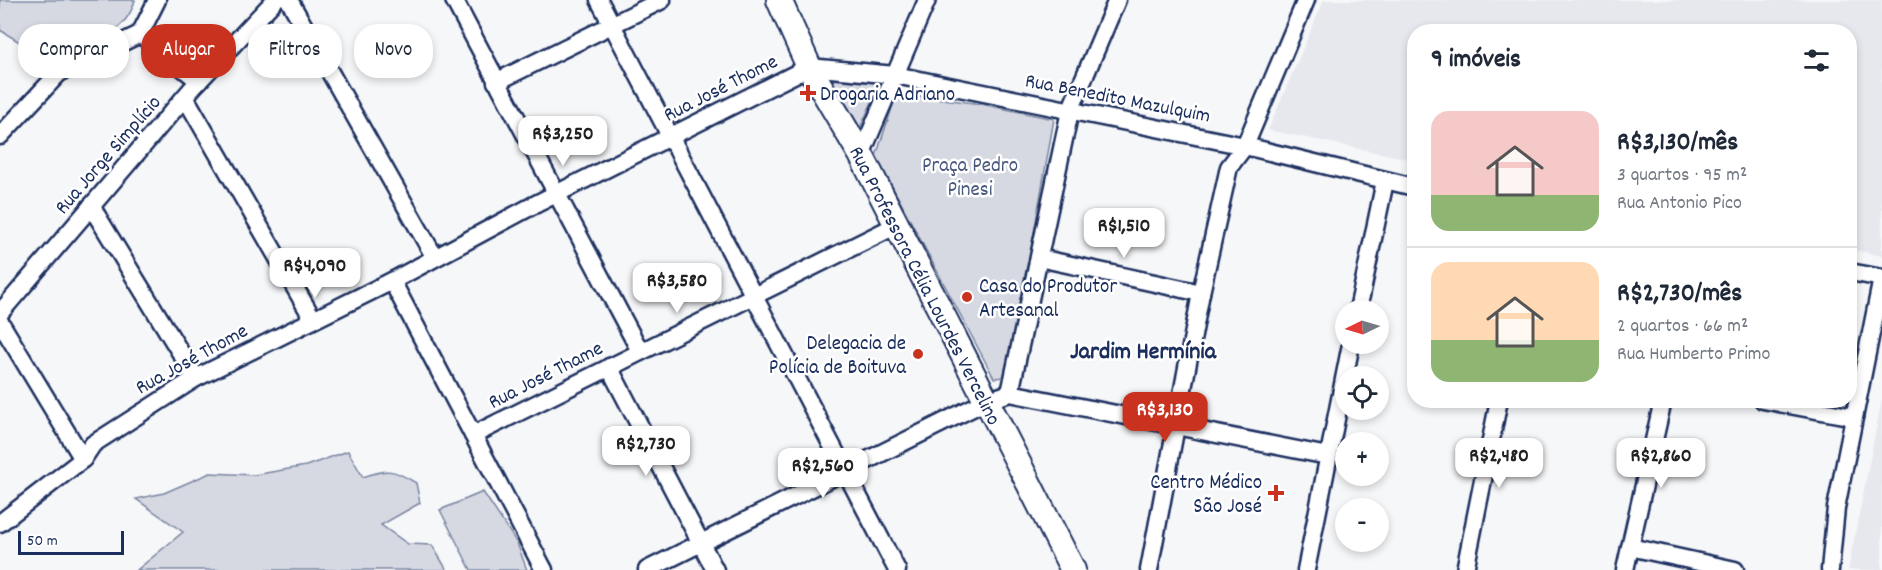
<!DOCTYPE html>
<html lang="pt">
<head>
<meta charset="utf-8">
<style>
  :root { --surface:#fff; --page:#f6f6f7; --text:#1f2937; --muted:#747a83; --line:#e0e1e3; --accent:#c8321e }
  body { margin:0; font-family:Dekko,sans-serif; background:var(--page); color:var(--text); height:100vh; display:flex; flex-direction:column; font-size:22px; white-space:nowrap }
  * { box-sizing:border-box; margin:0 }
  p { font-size:20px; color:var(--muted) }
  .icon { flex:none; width:33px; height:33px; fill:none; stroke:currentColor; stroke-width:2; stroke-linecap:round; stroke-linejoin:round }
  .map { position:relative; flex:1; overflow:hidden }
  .details { position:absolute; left:1407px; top:24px; width:450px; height:384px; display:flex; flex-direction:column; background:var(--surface); border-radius:24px; box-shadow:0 3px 9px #0003 }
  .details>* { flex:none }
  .hud { position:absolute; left:18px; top:24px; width:570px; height:54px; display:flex; gap:12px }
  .needle { width:39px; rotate:265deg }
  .controls { position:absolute; left:1335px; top:300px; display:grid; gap:12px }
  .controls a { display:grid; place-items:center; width:54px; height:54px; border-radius:50%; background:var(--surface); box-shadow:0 3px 9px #0003; font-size:30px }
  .scale { position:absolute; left:18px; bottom:15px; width:106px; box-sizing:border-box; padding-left:6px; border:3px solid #1b2f5e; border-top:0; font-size:16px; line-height:21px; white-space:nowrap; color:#1b2f5e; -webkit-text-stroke:4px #fff; paint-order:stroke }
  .price { position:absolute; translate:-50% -51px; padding:0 14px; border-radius:12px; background:#fff; color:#222; font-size:20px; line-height:39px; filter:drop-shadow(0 2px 3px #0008) }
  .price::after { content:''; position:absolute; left:50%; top:36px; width:18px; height:14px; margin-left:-9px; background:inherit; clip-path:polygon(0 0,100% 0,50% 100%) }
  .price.active { background:var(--accent); color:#fff }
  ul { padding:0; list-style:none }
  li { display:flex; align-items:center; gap:18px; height:150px; padding:0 24px }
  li+li { border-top:2px solid var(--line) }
  li span { display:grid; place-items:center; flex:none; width:168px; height:120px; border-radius:18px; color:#555 }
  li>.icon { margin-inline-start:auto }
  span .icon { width:72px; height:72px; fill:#fffc; stroke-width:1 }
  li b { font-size:26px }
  h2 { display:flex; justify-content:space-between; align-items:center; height:72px; padding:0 24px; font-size:26px }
  .pill { padding:0 21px; border-radius:24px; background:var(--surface); box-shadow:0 3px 9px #0003; font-size:21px; line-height:54px }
  .pill.active { background:var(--accent); color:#fff }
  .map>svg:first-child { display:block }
  .built { fill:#e6e8ee }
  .green { fill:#d6d9e2; stroke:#7884a0; stroke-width:1.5 }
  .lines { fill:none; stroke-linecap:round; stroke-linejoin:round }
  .street-casing { stroke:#1b2f5e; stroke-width:21 }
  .secondary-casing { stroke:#1b2f5e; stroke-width:28 }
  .street { stroke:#fff; stroke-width:16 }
  .secondary { stroke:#fff; stroke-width:24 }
  .poi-dot { fill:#c8321e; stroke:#fff; stroke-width:2 }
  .labels { text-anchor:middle; stroke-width:5; stroke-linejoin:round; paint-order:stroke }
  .street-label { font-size:21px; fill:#1b2f5e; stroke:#fff }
  .poi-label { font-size:21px; fill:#1b2f5e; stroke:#fff; text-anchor:start }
  .park-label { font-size:21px; fill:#4a5a7f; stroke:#fff }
  .quarter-label { font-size:24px; font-weight:bold; fill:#1b2f5e; stroke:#fff }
</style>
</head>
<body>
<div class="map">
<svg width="1882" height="570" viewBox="0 0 1882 570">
  <rect width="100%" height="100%" fill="#f6f7f9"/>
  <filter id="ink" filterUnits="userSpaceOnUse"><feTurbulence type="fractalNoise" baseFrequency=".0167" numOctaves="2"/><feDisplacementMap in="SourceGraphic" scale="12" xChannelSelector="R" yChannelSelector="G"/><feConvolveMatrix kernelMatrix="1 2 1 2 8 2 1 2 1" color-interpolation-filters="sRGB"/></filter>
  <g filter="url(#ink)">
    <g class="built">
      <path d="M1324,0H1882V256L1850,249V32H1414V160L1268,130Z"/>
      <path d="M1882,399V570H1848Z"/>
    </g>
    <g class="green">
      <path d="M0,0H135C126,37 82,48 50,61L0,30Z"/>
      <path d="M840,75L881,83L860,128L833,82L834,77Z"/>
      <path d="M897,93L981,104L1054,119L1013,352L1005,377L994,378L876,156Z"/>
      <path d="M348,451L363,477C388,468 393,469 416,483L420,503L381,525L408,544L432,545L447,570H137L183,532L136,499L164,493L210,473L254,475L306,466Z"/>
      <path d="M483,492L517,543L527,570H471L440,510Z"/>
    </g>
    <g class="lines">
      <defs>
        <g id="street">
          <path d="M289,0L434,256"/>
          <path d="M454,0L640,351"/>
          <path d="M599,0L897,570"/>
          <path d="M140,34L199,81"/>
          <path d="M496,82L662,0"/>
          <path d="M185,97L313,319"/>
          <path d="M0,136L59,73L140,34L157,0"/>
          <path d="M861,155L927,0"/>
          <path d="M91,206L196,378"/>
          <path d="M1039,258L1201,293"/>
          <path d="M1850,272L1882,278"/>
          <path d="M392,281L544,570"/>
          <path d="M1358,310L1385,181"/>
          <path d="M0,313L195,85L275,0"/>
          <path d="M0,322L83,459"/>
          <path d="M609,367L715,570"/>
          <path d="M1010,393L1328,456"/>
          <path d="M1763,400L1854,417"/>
          <path d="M473,435L897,225"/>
          <path d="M0,523L83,459L93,444L196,378L392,281L532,206L809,67L895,75L1245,146L1414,187"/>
          <path d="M1630,547L1735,570"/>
          <path d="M647,570L986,401L1010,393L1070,111L1117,0"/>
          <path d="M1149,570L1201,293L1229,167L1245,146L1306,0"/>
          <path d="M1306,570L1351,344"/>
          <path d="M1465,570L1499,400"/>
          <path d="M1625,570L1663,400"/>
          <path d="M1830,570L1836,508L1882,278"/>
        </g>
        <path id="secondary" d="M779,0L809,67L861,155L1073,570"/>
      </defs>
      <use href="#street" class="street-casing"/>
      <use href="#secondary" class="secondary-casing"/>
      <use href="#street" class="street"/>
      <use href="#secondary" class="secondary"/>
    </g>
  </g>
  <g class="poi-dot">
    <path d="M805 84h6v6h6v6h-6v6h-6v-6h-6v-6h6z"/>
    <circle cx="967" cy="297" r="6"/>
    <circle cx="918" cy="354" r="6"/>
    <path d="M1273 484h6v6h6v6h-6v6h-6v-6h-6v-6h6z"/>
  </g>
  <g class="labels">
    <g class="street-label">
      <text transform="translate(720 87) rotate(-27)" y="7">Rua José Thome</text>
      <text transform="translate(1118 97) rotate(11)" y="7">Rua Benedito Mazulquim</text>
      <text transform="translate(107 154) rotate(-49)" y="7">Rua Jorge Simplício</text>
      <text transform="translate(926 285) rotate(63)" y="7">Rua Professora Célia Lourdes Vercelino</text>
      <text transform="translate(191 358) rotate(-29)" y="7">Rua José Thome</text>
      <text transform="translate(545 374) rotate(-27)" y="7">Rua José Thame</text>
    </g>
    <g class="poi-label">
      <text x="820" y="100">Drogaria Adriano</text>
      <text x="979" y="292">Casa do Produtor<tspan x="979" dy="24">Artesanal</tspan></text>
      <text x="906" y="349" text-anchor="end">Delegacia de<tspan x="906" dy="24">Polícia de Boituva</tspan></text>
      <text x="1262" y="488" text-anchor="end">Centro Médico<tspan x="1262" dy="24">São José</tspan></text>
    </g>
    <g class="park-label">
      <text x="970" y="171">Praça Pedro<tspan x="970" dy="24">Pinesi</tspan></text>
    </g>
    <g class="quarter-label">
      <text x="1143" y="358">Jardim Hermínia</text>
    </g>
  </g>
</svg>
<div class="controls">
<a><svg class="needle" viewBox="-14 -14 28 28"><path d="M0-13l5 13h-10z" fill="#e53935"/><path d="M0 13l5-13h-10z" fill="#747a83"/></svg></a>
<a><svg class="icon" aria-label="locate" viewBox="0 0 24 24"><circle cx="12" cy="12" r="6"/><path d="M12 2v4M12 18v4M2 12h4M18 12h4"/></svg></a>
<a>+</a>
<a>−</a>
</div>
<div class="scale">50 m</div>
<b class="price" style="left:563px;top:167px">R$3,250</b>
<b class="price" style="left:1124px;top:259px">R$1,510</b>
<b class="price" style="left:315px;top:299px">R$4,090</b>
<b class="price" style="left:677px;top:314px">R$3,580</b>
<b class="price active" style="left:1165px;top:443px">R$3,130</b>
<b class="price" style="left:646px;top:477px">R$2,730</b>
<b class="price" style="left:1499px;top:489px">R$2,480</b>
<b class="price" style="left:1661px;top:489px">R$2,860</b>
<b class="price" style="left:823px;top:499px">R$2,560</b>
<div class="hud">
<a class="pill">Comprar</a>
<a class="pill active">Alugar</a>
<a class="pill">Filtros</a>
<a class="pill">Novo</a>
</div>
<section class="details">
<h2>9 imóveis<svg class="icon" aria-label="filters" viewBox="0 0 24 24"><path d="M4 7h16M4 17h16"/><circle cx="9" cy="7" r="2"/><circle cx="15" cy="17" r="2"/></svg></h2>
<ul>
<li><span style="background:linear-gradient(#f6c9c9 70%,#8fb573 0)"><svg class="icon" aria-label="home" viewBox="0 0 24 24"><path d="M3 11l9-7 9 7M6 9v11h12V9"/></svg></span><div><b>R$3,130/mês</b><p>3 quartos · 95 m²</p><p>Rua Antonio Pico</p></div></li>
<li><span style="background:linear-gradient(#ffd9b3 65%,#8fb573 0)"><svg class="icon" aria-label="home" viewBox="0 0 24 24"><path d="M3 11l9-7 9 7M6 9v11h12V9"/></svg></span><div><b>R$2,730/mês</b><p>2 quartos · 66 m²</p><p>Rua Humberto Primo</p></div></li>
</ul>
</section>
</div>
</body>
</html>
